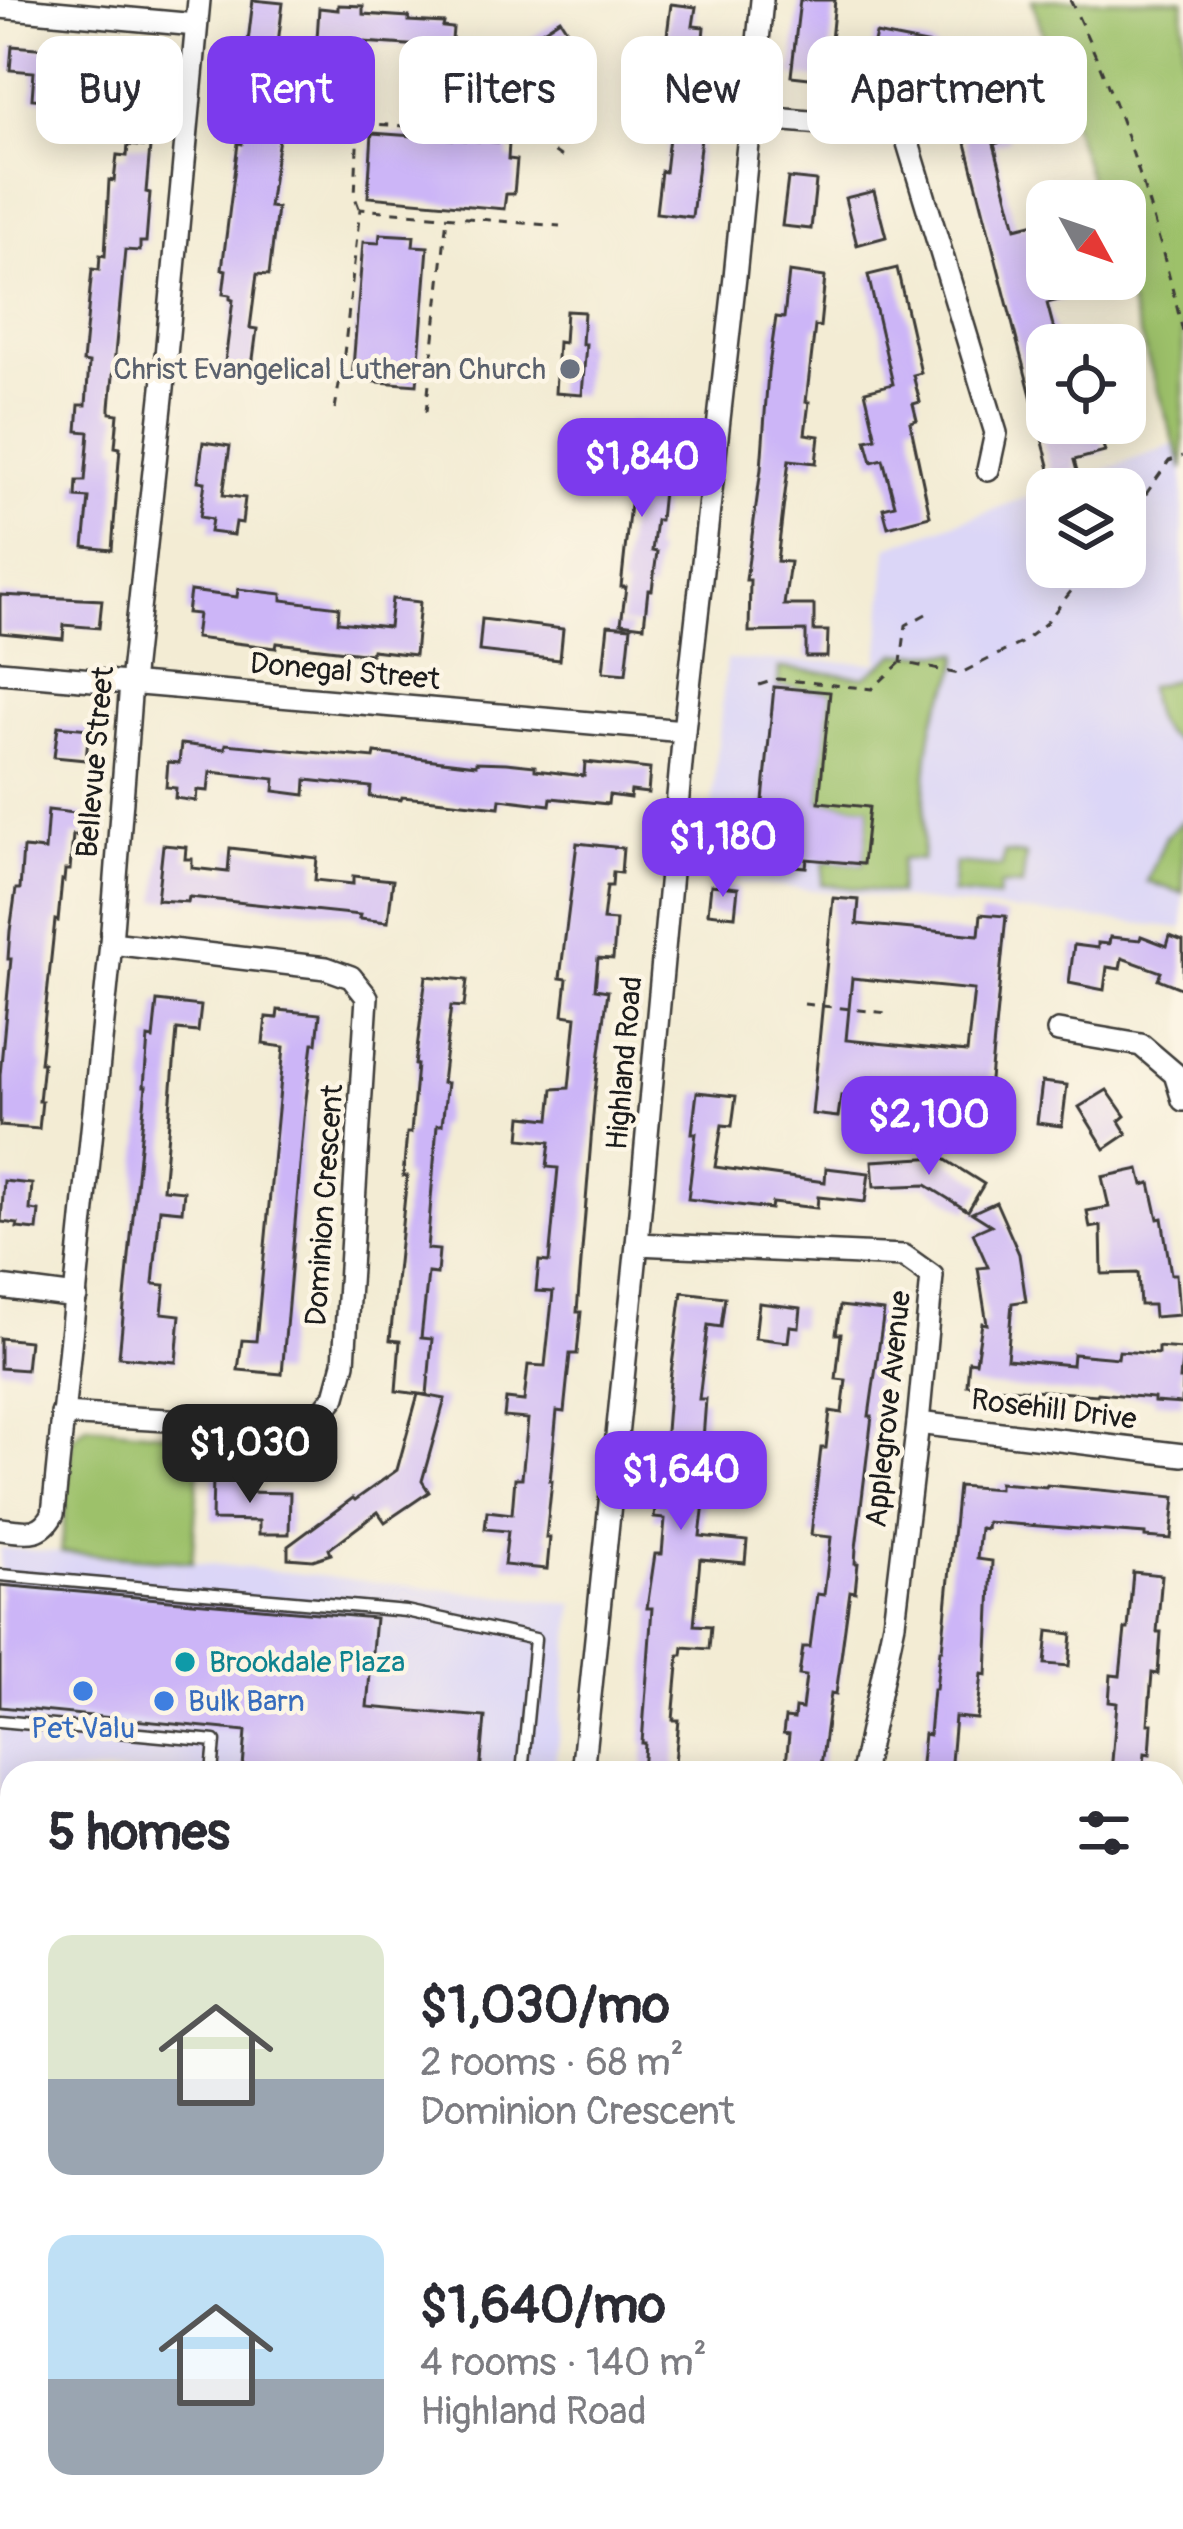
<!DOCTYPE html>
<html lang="en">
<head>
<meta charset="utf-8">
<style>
  :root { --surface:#fff; --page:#f7f7f7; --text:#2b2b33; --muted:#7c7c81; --accent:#7c3aed }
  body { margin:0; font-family:Pangolin,sans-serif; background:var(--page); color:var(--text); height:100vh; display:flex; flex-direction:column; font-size:45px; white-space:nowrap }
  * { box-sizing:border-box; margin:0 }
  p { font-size:39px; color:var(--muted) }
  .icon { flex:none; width:66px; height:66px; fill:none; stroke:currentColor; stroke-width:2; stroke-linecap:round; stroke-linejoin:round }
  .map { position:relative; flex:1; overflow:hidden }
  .panel { position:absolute; left:0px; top:1761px; width:1185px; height:768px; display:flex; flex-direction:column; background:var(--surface); border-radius:36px 36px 0 0; box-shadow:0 6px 30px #0003 }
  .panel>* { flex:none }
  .top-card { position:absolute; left:36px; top:36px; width:1113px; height:108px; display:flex; gap:24px }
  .needle { width:78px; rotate:130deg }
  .fabs { position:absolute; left:1026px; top:180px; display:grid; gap:24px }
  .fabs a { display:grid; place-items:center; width:120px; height:120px; border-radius:24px; background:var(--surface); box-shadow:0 6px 30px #0003; font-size:60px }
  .price { position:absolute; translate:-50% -102px; padding:0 27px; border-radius:24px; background:var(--accent); color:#fff; font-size:39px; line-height:78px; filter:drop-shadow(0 3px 6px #0008) }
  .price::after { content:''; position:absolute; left:50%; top:72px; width:36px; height:27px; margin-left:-18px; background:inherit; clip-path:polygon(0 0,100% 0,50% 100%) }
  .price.on { background:#222; color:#fff }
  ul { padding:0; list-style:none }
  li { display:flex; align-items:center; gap:36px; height:300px; padding:0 48px }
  li span { display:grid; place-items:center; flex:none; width:336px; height:240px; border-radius:24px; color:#555 }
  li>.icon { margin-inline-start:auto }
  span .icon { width:144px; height:144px; fill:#fffc; stroke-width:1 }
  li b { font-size:51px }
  h2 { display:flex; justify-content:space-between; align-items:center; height:144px; padding:0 48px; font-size:51px }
  .chip { padding:0 42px; border-radius:24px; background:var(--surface); box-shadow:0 6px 30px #0003; font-size:42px; line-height:108px }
  .chip.on { background:var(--accent); color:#fff }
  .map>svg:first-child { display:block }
  .built { fill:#dbd6f7 }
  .green { fill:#9dc16b; stroke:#5c6e44; stroke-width:3 }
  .building { fill:#ccb5f7; fill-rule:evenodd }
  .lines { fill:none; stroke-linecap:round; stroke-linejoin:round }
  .service-casing { stroke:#3c3b38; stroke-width:15 }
  .minor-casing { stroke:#3c3b38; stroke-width:26 }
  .tertiary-casing { stroke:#3c3b38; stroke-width:32 }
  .secondary-casing { stroke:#3c3b38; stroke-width:34 }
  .path { stroke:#3c3b38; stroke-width:3; stroke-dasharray:9 9; stroke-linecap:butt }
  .service { stroke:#fff; stroke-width:10 }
  .minor { stroke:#fff; stroke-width:21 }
  .tertiary { stroke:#fff; stroke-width:27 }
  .secondary { stroke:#fff; stroke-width:30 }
  .worship-dot { fill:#6b7280; stroke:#fcf5e5; stroke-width:4.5 }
  .culture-dot { fill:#0f9aa8; stroke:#fcf5e5; stroke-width:4.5 }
  .shop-dot { fill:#3f7fe0; stroke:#fcf5e5; stroke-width:4.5 }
  .labels { text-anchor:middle; stroke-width:9; stroke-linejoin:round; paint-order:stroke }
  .worship-label { font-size:30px; fill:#5b616d; stroke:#fcf5e5; text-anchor:end }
  .street-label { font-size:30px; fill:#1c1c1c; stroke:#fcf5e5 }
  .culture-label { font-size:30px; fill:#0d838f; stroke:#fcf5e5; text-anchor:start }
  .shop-label { font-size:30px; fill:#366cbe; stroke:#fcf5e5; text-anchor:start }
</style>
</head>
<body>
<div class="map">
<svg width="1183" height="2529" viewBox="0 0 1183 2529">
  <rect width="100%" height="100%" fill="#fcf5e5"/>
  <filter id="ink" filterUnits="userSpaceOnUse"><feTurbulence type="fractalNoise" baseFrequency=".00833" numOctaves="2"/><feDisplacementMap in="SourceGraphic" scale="24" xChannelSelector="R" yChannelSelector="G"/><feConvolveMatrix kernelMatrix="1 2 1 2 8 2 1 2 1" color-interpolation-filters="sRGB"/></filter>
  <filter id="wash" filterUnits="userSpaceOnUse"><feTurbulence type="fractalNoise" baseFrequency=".004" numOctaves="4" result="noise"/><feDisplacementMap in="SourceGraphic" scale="48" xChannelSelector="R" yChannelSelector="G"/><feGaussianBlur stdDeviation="2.7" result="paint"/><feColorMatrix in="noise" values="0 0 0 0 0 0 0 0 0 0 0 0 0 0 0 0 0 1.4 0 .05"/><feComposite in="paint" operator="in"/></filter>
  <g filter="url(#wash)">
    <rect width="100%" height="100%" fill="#f3ecd4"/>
    <g class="built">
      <path d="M1176,444L1183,469V928L705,879L726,660L878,663L888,547L1047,490V567H1125V489H1050Z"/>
      <path d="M0,1548L193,1562L574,1604L554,1773H12V1915L0,1914Z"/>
      <path d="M0,1976L12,1977V2170L0,2169Z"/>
    </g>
    <g class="green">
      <path d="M1032,0H1183V469L1122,279H1125V201H1097Z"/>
      <path d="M959,653C960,679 939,698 933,724C924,764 925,818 922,860L901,859L898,894L822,884L824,861L863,864L869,807L819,802L829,692L778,687L779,668L865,677L896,654Z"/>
      <path d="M1183,677V743C1153,733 1152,714 1148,687Z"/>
      <path d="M1183,820V893L1147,882L1166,837Z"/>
      <path d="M1004,853L1026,855L1022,886L1000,885L998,898L952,894L955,863L1002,867Z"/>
      <path d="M87,1425L201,1437L192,1562L61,1552L73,1437Z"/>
      <path d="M1173,2105L1183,2106V2529H1046L1047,2517H1173Z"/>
    </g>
    <g id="blocks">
      <g class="building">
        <path d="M253,0L283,3L278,43L289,45L285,73L270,71L266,104L320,113L318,129L281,124L269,207L277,208L269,275L257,274L250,328L257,329L251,374L224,370L233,300L230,299V295L223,294L226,270L222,269L238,143L242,144L251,84L243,83Z"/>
        <path d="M800,0H835L830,51L849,53L845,82L791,76Z"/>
        <path d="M671,4L696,7L693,26L704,27L703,38L709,39L708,55L701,54L693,128L702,129L692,217L656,213L661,171L665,172L672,111L669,110L675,52L665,51Z"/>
        <path d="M338,5L363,6V14L409,17V21L444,23L443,27L453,28L450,65L421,63L422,46L317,39L319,8L338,10Z"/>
        <path d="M560,19L575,42L521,77L529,106L513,110L506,86H457L458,52H485V68Z"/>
        <path d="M876,34L931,45L959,70L970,60L1005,92L1010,110L1001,112L1009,140L994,144L1016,228L1043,221L1047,236V279H1058L1063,299L1047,303L1058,345H1047V423H1097L1105,452L1074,460L1077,471L1052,477L960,120L966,118L939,93L941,90L924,74L869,63Z"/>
        <path d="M12,46L120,55L119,63L153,66L152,72L157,73L154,101L130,99L131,90L81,86L80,103L32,99L34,72L10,70Z"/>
        <path d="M372,133L509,143L508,159L517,160L514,194H506L504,209L368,197Z"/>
        <path d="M128,145L150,147L146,192L150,193L146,242H140V251L125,250L110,407V413L118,414L115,447L120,448L112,550L84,547L89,498L76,497L77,481H85L89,432L77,431L79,405H86L89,363L83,362L92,269L99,270L100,255L105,256L109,180L114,181L117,155L127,156Z"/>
        <path d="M788,178L816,181L811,229L782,226Z"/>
        <path d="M874,191L886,237L857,245L845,198Z"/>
        <path d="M380,234L414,236L413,246L428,247L417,385L352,380L363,242L379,243Z"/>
        <path d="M897,268L921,373L913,375L920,402L913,404L917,420L910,422L930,516L888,527L883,508L895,505L883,459L872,462L866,440L876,438L865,391L893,384L868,275Z"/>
        <path d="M789,272L825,277L820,327L815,326L806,402H809L805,434L819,436L816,463L789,460L777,561L790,562L784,605H814V631H828L827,657H806V631L749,632L750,580H746L761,469L768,372L776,317L784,318Z"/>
        <path d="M566,311L584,312L582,344H586L582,395L555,393L558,342L564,343Z"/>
        <path d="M627,422L663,426L658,471L660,472L659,481L664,482L660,520H656L652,551L657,552L652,590H648L644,626L621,623L626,587H621L636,449L624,448Z"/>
        <path d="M203,442L230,446L223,495L245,498L242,523L236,522L234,535L210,532L212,519L200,517L205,482L198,481Z"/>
        <path d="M238,589L282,594V600L339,607L338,622L389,627L392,599L420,602L415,655L372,650L371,654L277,643L276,648L195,638L198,614L187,613L190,591L237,597Z"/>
        <path d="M0,595L102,600L99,628L64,625L63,639L0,633Z"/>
        <path d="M482,619L563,629L560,660L479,651Z"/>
        <path d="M608,625L631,627L626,674L603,672Z"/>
        <path d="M774,687L830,692L819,802L869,807L863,864L807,859L806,867L751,862L756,822H761Z"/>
        <path d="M58,726L89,729L86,760L54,757Z"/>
        <path d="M181,744L225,749L226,744L374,758L375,753L476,765V762L506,763L535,766V770L584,776L585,762L650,769L648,793L631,791L630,798L609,795L608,804L551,798L550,805L500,799L499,807L435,800L402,797L401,800L370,797L371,787L306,780L305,795L274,791L275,779L210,772L208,791L197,790L196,801L175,798L176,788L166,787L168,762L179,763Z"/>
        <path d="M48,810L84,814L82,836L73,835L70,870H65L64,881L62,880L58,921L55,920L40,1063H43L39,1101H42L39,1129L0,1126V1075L11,959H8L10,931L16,889H20L23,848L45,850Z"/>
        <path d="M577,843L623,848L621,873L613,872L612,886H607L603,920L616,921L613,959L598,958L595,989L608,991L595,1091L577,1312H581L577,1354H570L564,1412L557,1411L550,1481H552L546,1538H550L547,1569L504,1565L508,1531L485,1529L487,1511L512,1514L515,1478H522L528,1419L504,1417L506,1399L524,1401L528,1365L545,1366L553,1292L536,1291L539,1261L549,1262L558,1168L547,1167L550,1142L520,1139L522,1116L550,1119L553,1089L569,1088L576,1017L563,1015L567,979L560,978Z"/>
        <path d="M163,845L186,847L185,859H192V868L228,872L230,848L317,858L315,880L353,884V876L393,880L388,922L359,919L360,915L189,897L188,902L157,900Z"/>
        <path d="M711,885L738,888L735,916L708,913Z"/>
        <path d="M833,898L859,900L857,924L979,935L981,914L1006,916L985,1131L959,1129L961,1108L841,1096L838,1117L812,1114ZM852,978L974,990L967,1052L846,1040Z"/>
        <path d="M1141,936L1167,946L1170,936L1183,941V989L1158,979L1161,972L1122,958L1120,969L1107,967L1104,990L1069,983L1074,945L1098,948V943L1109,944L1110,937L1140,940Z"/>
        <path d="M426,976L467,980L464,1007L451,1006L442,1083H447L442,1125H437L427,1249L439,1250L437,1274L428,1273L421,1338L432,1339L427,1395L396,1391L400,1341L390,1340L407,1176H403L407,1133H411L417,1065H415Z"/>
        <path d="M157,1001L201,1006L198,1032L177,1030L163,1189L184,1191L182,1211L160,1209L153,1284L165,1285L162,1313L180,1315L176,1362L119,1357L146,1086H144L148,1038L153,1039Z"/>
        <path d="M278,1010L320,1014L317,1043H313L305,1107L282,1374L238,1370L242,1340L256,1341L284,1047L263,1044L266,1017L277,1018Z"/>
        <path d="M1042,1082L1067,1085L1062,1126L1037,1123Z"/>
        <path d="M1107,1090L1125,1116L1119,1121L1127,1134L1105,1149L1079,1107Z"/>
        <path d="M697,1092L736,1096L732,1126L722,1125L715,1167L825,1182L826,1168L869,1173L865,1202L818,1197L817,1208L772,1203L771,1209L688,1199L696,1133H692Z"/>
        <path d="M941,1157L984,1184L968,1211L926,1185L874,1187L872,1161Z"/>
        <path d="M1139,1169L1143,1185L1150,1183L1158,1219L1162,1218L1171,1274H1176L1179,1315L1154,1317L1153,1305H1140L1138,1273L1102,1274L1101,1226L1090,1228L1087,1211L1109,1207L1102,1177Z"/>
        <path d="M4,1181L32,1184L30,1210L39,1211L37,1230L17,1228L18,1224L1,1222Z"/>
        <path d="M996,1202L1019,1254L1026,1301L1012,1303L1007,1359L1072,1365L1073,1354L1118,1358L1119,1351L1158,1354V1347L1183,1349L1180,1379H1183L1182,1404L1154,1402V1398L1098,1393L1097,1395L967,1385L969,1361L976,1362L982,1323L987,1324L978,1268L988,1267L973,1233L991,1225L972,1213Z"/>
        <path d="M682,1292L725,1297L721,1327L708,1325L699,1399H706L702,1453L710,1454L700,1536L747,1541L745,1563L700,1559L694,1625L711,1626L709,1649L683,1647L682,1655H679L673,1720H679L674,1773H643L645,1743H642L652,1608H647L655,1554H662L665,1519L654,1518L660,1462H663L664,1457L670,1380Z"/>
        <path d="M759,1303L801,1308L799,1327L790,1326L788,1342L755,1338Z"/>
        <path d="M840,1306L884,1311L869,1416H872L856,1548L855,1563H858L855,1592L850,1591L836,1694L831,1693L820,1773H785L789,1735L783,1734L785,1718L794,1719L795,1708L802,1709L806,1676L799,1675L803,1647H810L817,1594L824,1595L831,1537L811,1535L821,1448H826L830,1411L842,1413L846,1380L836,1379L841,1334H836Z"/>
        <path d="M0,1338L29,1341L26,1370L0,1368Z"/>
        <path d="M418,1394L445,1399L422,1481L429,1492L385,1522L378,1512L329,1549L331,1554L313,1560L288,1558V1546L353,1498L355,1500L397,1470Z"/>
        <path d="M213,1476L244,1477V1492L290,1493L289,1534H259V1521L212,1520Z"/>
        <path d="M999,1483L1046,1487L1047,1485L1175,1497L1171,1539L1145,1537V1534L987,1522L986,1529L980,1528L977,1559L992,1561L987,1675L982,1674L977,1719L955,1717L950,1773H920L924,1734L929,1735L933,1689H936L940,1650H942L958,1486L999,1489Z"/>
        <path d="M1133,1572L1162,1575L1157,1632H1161L1158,1674L1152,1673L1148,1724H1152L1150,1754L1145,1753L1143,1773H1111L1117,1703L1109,1702L1111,1675L1120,1676L1125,1629H1128Z"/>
        <path d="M0,1585L375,1618L367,1707L485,1717L480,1773H302L243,1768L246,1731L0,1707Z"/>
        <path d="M1048,1631L1072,1634L1069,1666L1045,1664Z"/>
      </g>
    </g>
  </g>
  <g filter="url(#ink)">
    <use href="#blocks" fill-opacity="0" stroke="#3c3b38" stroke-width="3"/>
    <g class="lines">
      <defs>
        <g id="service">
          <path d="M0,1575L406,1611L535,1639L522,1773"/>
          <path d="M0,1721L215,1741L212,1773"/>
          <path d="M0,1879L12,1880"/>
        </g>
        <g id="minor">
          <path d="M0,7L196,25"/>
          <path d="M751,117L904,130L996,433L988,470"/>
          <path d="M0,672L684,731"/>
          <path d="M1058,1031L1141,1045L1175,1074L1183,1100"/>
          <path d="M637,1244L904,1256L932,1276L918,1423L894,1623L862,1773"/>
          <path d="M0,1287L76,1297"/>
          <path d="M62,1414L310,1428L335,1396L344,1363L367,997L351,977L326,968L111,943"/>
          <path d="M918,1423L1183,1455"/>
          <path d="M0,1529C24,1531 40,1538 53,1514L111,943L131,683L163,388L199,0"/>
          <path d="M582,1773L637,1244L684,731L735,277L762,0"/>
          <path d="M1173,1969L1183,1899"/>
          <path d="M58,2529L59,2517"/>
          <path d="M328,2529L329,2517"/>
          <path d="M656,2529L657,2517"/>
        </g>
        <path id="tertiary" d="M936,2529L937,2517"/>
        <g id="secondary">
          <path d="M0,1944L12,1946"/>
          <path d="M1173,2038L1183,2039"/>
          <path d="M1173,2067L1183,2069"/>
        </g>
      </defs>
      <use href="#service" class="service-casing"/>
      <use href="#minor" class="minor-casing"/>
      <use href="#tertiary" class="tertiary-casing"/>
      <use href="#secondary" class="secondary-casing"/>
      <g class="path">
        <path d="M1070,0C1122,105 1156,219 1183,332"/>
        <path d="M359,208L355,197L358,123L528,134L568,161"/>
        <path d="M335,409L344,354L360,209L560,226"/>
        <path d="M426,412L447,217"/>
        <path d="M1125,524L1169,461L1183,456"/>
        <path d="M926,614L906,625L901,662L959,674L1021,643L1046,623L1090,567"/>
        <path d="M759,685L778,679L872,689L900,663"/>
        <path d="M804,1004L888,1013"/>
      </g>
      <use href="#service" class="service"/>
      <use href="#minor" class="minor"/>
      <use href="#tertiary" class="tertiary"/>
      <use href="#secondary" class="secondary"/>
    </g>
  </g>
  <circle class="worship-dot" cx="570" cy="369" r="12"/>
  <circle class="culture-dot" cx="185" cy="1662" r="12"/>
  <g class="shop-dot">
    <circle cx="83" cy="1691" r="12"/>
    <circle cx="164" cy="1701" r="12"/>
  </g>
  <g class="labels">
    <g class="worship-label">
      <text x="546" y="379">Christ Evangelical Lutheran Church</text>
    </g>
    <g class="street-label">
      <text transform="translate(345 671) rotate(5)" y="10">Donegal Street</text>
      <text transform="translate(95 762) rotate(-85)" y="10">Bellevue Street</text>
      <text transform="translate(624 1063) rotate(-85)" y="10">Highland Road</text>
      <text transform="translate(324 1205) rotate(-86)" y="10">Dominion Crescent</text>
      <text transform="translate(888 1409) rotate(-84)" y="10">Applegrove Avenue</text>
      <text transform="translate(1054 1409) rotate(7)" y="10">Rosehill Drive</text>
    </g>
    <g class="culture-label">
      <text x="209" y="1672">Brookdale Plaza</text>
    </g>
    <g class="shop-label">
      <text x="188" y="1711">Bulk Barn</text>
      <text x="83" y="1738" text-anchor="middle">Pet Valu</text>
    </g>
  </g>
</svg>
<div class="fabs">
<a><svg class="needle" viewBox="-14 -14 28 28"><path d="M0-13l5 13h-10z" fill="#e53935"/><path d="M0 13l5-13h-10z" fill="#7c7c81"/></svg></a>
<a><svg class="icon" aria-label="locate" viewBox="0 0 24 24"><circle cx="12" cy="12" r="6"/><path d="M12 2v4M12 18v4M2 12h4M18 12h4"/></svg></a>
<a><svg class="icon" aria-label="layers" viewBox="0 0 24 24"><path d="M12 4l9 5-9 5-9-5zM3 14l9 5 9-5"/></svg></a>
</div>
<b class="price" style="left:642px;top:520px">$1,840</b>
<b class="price" style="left:723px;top:900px">$1,180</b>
<b class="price" style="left:929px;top:1178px">$2,100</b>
<b class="price on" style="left:250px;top:1506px">$1,030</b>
<b class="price" style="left:681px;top:1533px">$1,640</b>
<div class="top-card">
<a class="chip">Buy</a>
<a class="chip on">Rent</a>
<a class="chip">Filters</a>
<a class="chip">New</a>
<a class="chip">Apartment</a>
</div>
<section class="panel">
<h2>5 homes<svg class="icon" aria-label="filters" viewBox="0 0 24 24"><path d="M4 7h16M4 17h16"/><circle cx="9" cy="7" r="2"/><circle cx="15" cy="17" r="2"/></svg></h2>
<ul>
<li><span style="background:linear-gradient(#dfe7d0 60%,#9aa5b1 0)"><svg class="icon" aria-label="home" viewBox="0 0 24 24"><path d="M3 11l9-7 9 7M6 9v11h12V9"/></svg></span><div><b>$1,030/mo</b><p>2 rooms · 68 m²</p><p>Dominion Crescent</p></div></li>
<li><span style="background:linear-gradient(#bfe0f5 60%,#9aa5b1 0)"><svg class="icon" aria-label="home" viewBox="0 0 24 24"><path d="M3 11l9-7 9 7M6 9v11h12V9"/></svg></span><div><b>$1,640/mo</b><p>4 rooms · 140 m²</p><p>Highland Road</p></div></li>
</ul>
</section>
</div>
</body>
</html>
